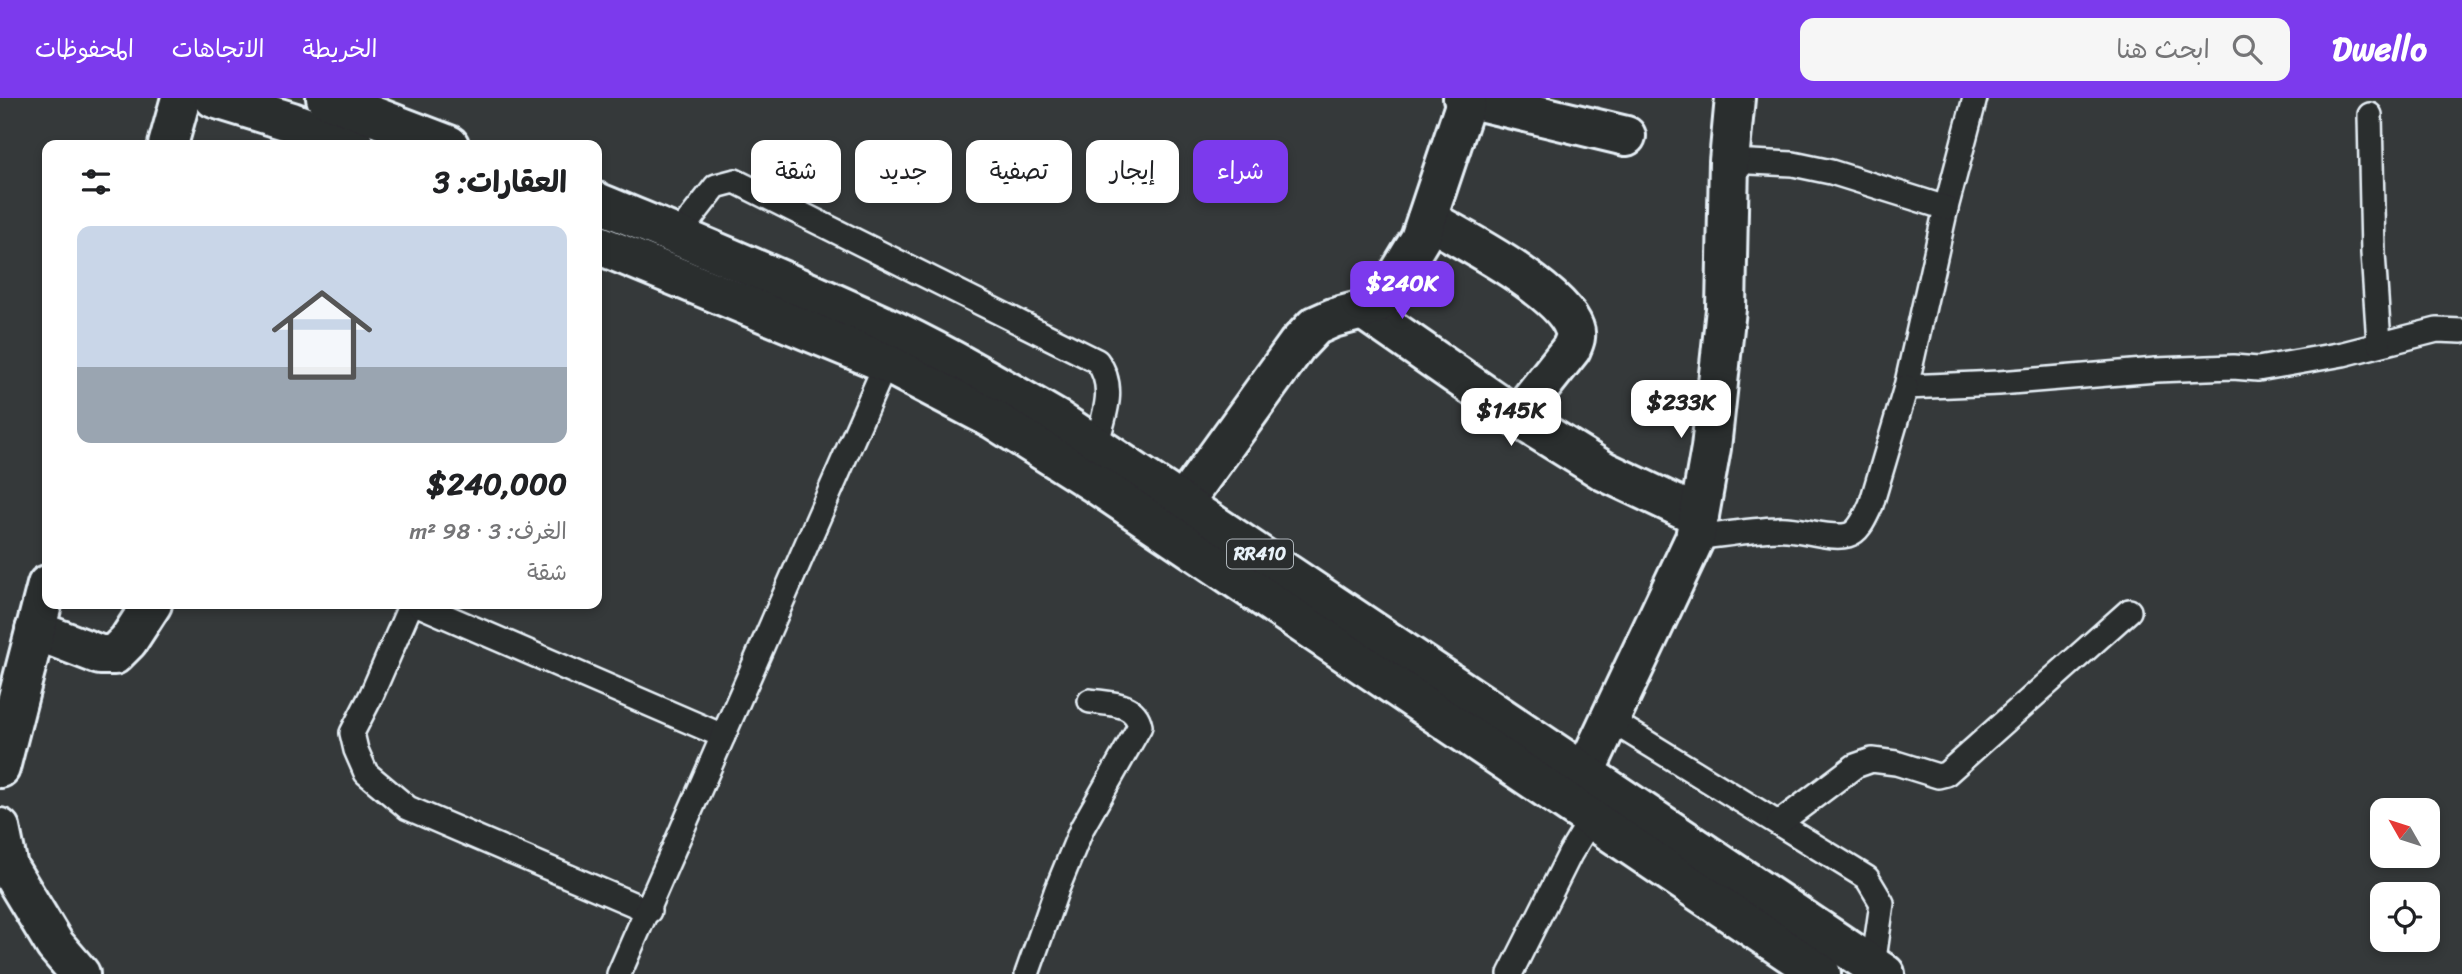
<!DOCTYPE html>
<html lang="ar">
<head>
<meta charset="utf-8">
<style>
  :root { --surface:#fff; --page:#f6f6f6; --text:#202124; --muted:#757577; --accent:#7c3aed }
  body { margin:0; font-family:Sriracha,"Playpen Sans Arabic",sans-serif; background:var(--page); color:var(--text); direction:rtl; height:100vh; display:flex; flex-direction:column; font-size:26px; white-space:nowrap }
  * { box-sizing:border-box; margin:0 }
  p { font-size:23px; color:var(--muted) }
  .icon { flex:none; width:38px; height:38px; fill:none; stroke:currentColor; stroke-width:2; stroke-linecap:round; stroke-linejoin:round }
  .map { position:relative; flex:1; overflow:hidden; direction:ltr }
  .drawer { position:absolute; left:42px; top:42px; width:560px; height:469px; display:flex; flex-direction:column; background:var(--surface); border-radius:14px; box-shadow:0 4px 10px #0003; direction:rtl }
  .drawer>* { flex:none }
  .guide { position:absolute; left:623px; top:42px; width:665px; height:63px; direction:rtl; display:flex; gap:14px }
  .needle { width:46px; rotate:309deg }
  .buttons { position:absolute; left:2370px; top:700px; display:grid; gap:14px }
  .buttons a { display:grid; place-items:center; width:70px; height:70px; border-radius:14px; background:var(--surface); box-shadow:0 4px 10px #0003; font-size:35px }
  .price { position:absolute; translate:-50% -60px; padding:0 16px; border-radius:14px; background:#fff; color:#222; font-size:23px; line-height:46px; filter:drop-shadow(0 2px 4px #0008) }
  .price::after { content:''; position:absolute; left:50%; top:42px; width:21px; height:16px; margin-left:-10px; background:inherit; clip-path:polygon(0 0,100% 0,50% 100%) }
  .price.on { background:var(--accent); color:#fff }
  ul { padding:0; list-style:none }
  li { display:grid; align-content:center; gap:14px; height:371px; padding:0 35px }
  li span { display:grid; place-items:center; height:217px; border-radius:14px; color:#555 }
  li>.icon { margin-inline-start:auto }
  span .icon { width:126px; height:126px; fill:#fffc; stroke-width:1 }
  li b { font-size:30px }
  h2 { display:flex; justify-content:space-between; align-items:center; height:84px; padding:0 35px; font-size:30px }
  .pill { padding:0 24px; border-radius:14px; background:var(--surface); box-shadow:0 4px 10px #0003; font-size:24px; line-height:63px }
  .pill.on { background:var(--accent); color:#fff }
  header { display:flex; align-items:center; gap:42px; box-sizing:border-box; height:98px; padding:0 35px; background:var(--accent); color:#fff }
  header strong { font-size:33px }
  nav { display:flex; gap:38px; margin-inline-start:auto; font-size:24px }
  .search { width:490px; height:63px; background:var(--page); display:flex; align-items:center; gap:18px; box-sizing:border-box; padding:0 24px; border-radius:14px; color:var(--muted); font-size:26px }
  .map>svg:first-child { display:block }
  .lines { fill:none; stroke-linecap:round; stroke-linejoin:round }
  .service-casing { stroke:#e8f1f8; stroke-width:28 }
  .minor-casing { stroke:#e8f1f8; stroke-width:44 }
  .trunk-casing { stroke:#e8f1f8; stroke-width:44 }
  .service { stroke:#2a2d2e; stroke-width:23 }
  .minor { stroke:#2a2d2e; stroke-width:38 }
  .trunk { stroke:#2a2d2e; stroke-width:38 }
  .labels { text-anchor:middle; stroke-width:5; stroke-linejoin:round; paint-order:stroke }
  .shield { fill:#2a2d2e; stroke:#afb6bb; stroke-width:2 }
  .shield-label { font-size:18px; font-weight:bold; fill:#e8f1f8 }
</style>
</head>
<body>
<header>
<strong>Dwello</strong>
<div class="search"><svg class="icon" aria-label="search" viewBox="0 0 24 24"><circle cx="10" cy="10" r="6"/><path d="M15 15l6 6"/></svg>ابحث هنا</div>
<nav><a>الخريطة</a><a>الاتجاهات</a><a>المحفوظات</a></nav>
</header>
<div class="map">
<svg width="2462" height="876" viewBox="0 0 2462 876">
  <rect width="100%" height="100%" fill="#35393a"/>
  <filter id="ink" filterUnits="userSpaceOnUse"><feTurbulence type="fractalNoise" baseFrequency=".0143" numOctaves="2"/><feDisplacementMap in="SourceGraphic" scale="14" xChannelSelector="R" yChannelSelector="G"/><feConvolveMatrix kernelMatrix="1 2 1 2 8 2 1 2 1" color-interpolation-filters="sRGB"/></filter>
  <g filter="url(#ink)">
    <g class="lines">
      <defs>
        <g id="service">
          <path d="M1975,0L1946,110L1906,289L1999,285L2156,272L2233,269L2258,271L2343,256L2437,232L2462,233"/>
          <path d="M2370,17L2373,155L2379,245"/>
          <path d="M1729,63L1793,66L1831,74L1946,110"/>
          <path d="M677,138L716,88L735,83L1097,263C1117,289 1104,318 1096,347"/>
          <path d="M1695,440C1722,437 1750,432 1777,431C1799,429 1829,442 1848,437C1860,434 1866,417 1871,407L1906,289"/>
          <path d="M411,506L371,598L352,635L356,652L366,675L408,710L649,813"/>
          <path d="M417,506L723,638"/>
          <path d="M1610,622L1867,780L1882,805L1873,868"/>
          <path d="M1779,725L1855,668L1872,662L1896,665L1938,678L1946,676L2129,513"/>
          <path d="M619,876L886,265"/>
          <path d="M1027,876L1057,791L1082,730L1140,628C1135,604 1110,606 1090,603"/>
          <path d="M1510,876L1570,756L1591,721"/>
        </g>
        <g id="minor">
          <path d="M1467,0L1626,38"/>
          <path d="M168,47L181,0"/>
          <path d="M1427,121C1462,141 1561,192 1574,230C1577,238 1574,244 1571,251L1517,319"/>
          <path d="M1363,212L1517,319L1604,373L1699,418"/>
          <path d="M1183,405L1297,247L1315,228L1333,220L1363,212L1375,207L1386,197L1420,141L1467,1L1463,0"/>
          <path d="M35,532L100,557H114L128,543L152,506"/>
          <path d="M0,670L47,487"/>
          <path d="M1585,674L1695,440L1711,350L1726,211L1729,63L1735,0"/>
          <path d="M0,730L8,769L55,847L80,876"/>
        </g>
        <g id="trunk">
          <path d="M214,0L292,24L354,47"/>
          <path d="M326,0L449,47"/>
          <path d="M597,104C697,146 797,187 895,233C951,260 1006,292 1059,323L1885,876"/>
          <path d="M597,146L886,265L993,321L1096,386L1821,876"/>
        </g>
      </defs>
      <use href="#service" class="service-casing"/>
      <use href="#minor" class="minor-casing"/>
      <use href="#trunk" class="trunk-casing"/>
      <use href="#service" class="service"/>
      <use href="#minor" class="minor"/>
      <use href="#trunk" class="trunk"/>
    </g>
  </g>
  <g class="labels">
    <rect class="shield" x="1227" y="441.5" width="66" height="29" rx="5"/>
    <g class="shield-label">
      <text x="1260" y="462">RR410</text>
    </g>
  </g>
</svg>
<div class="buttons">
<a><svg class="needle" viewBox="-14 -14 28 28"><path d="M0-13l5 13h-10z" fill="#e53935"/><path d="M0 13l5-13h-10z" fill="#757577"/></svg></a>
<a><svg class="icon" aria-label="locate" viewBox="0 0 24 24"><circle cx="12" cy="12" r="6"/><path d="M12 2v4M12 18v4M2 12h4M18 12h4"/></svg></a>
</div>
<b class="price on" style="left:1402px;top:223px">$240K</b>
<b class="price" style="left:1681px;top:342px">$233K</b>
<b class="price" style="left:1511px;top:350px">$145K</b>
<div class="guide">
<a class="pill on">شراء</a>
<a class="pill">إيجار</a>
<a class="pill">تصفية</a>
<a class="pill">جديد</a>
<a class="pill">شقة</a>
</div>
<section class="drawer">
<h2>العقارات: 3<svg class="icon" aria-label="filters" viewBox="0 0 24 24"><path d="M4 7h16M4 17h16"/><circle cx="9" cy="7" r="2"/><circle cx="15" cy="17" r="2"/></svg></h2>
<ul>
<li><span style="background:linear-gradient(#c9d6e8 65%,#9aa5b1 0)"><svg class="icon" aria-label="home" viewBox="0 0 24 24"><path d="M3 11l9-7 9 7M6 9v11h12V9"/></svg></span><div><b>$240,000</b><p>الغرف: 3 · 98 m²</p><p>شقة</p></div></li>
</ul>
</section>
</div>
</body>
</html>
